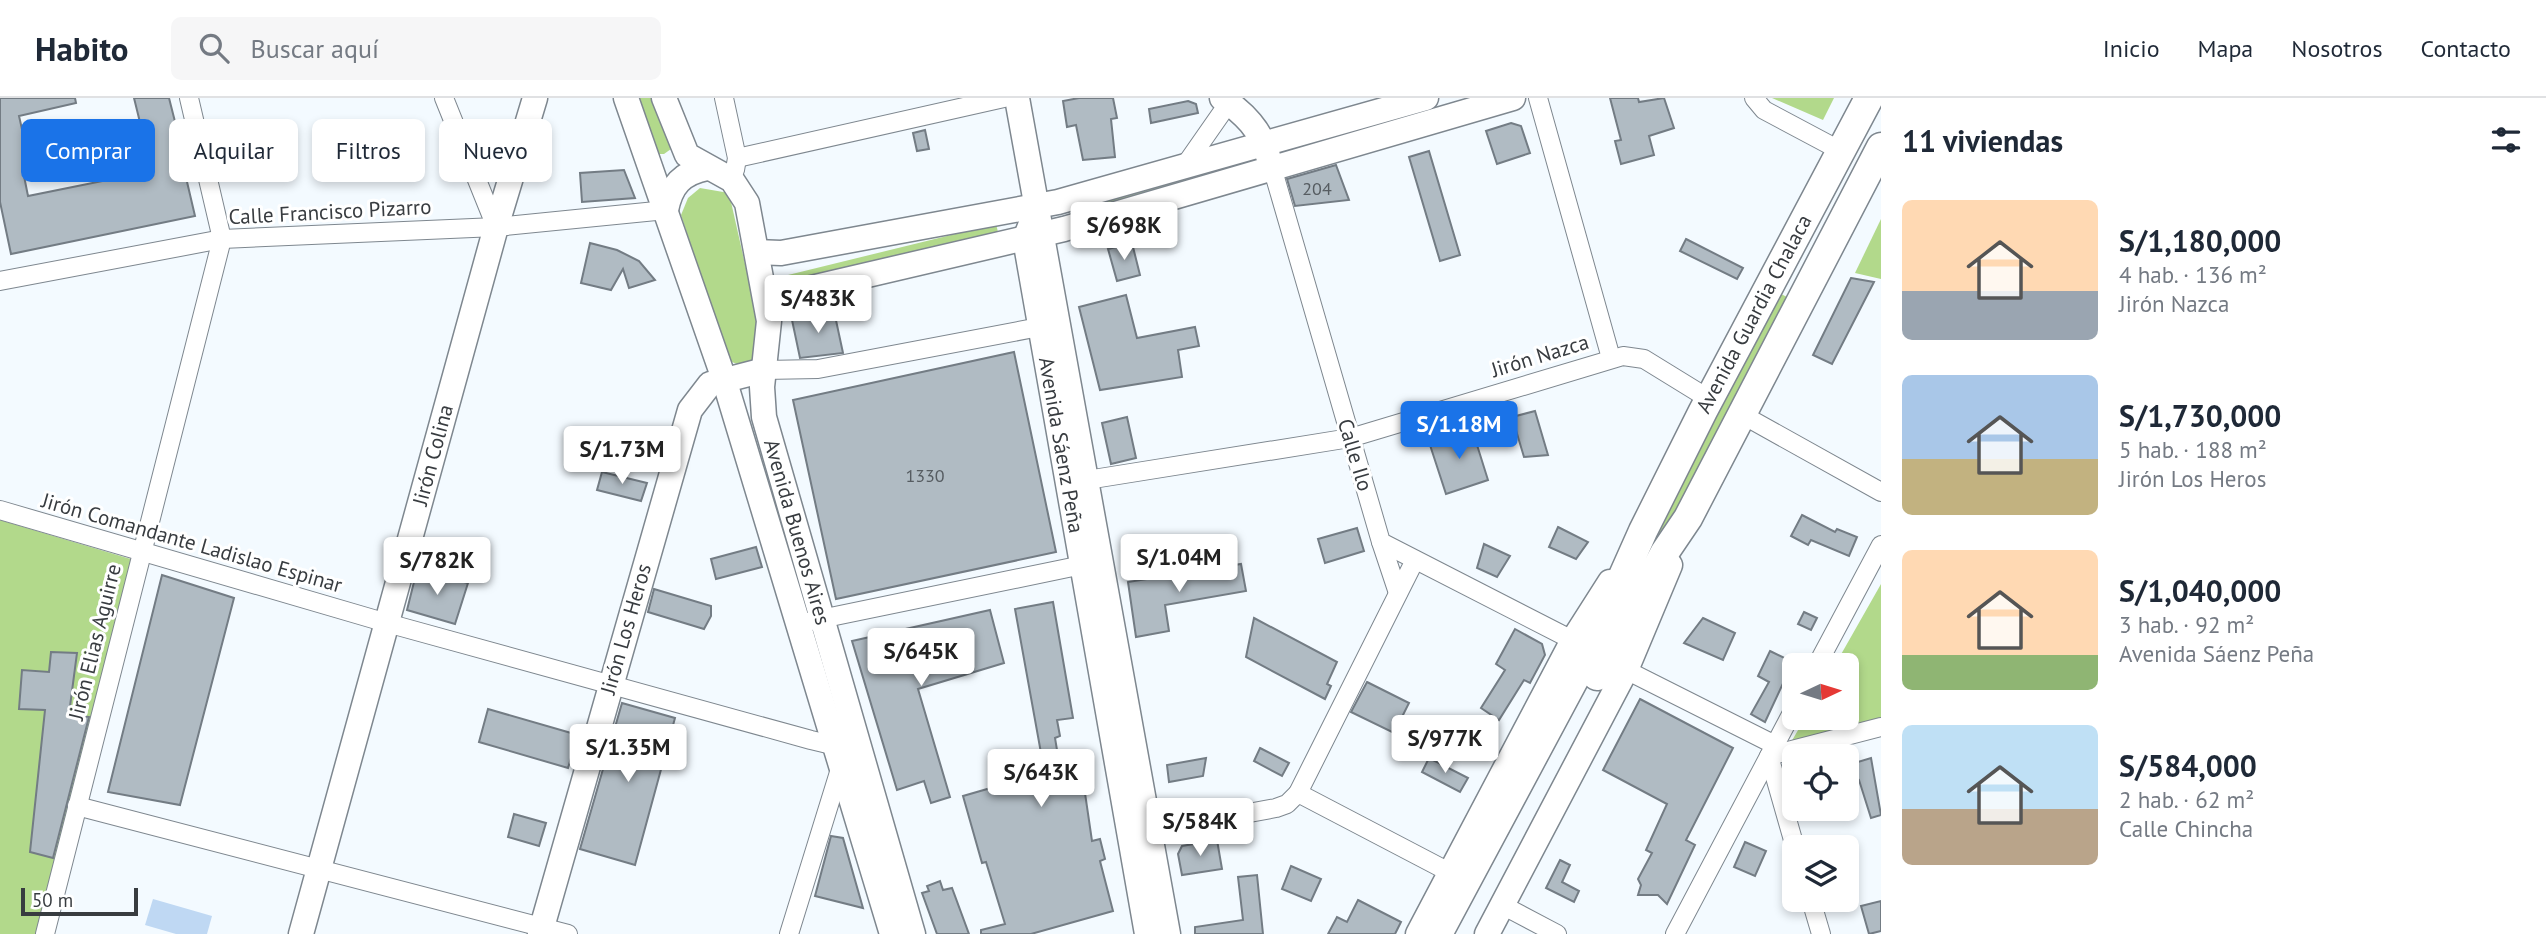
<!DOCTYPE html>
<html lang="es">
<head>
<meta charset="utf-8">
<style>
  :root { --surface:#fff; --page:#f6f6f7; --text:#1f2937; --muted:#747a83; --line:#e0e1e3; --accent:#1a73e8 }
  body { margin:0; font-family:"PT Sans",sans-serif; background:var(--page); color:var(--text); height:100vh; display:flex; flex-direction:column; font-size:26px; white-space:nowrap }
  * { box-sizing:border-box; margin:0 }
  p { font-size:23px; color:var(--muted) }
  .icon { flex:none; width:38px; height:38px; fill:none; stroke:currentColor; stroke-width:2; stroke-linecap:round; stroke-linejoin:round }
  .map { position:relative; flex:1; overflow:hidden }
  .panel { display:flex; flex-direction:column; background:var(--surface); width:665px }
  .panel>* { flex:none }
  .guide { position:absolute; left:21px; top:21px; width:665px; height:63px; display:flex; gap:14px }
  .needle { width:46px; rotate:86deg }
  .tools { position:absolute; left:1782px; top:555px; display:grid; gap:14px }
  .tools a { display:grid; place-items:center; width:77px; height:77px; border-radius:10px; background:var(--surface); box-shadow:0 4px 10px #0003; font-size:35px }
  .scale { position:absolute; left:21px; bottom:18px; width:117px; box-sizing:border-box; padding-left:7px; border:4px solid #383c40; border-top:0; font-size:19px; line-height:24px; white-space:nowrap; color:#383c40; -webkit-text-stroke:5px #fff; paint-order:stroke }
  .price { position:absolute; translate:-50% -60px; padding:0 16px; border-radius:7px; background:#fff; color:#222; font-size:23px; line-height:46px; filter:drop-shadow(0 2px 4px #0008) }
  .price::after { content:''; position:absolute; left:50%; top:42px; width:21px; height:16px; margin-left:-10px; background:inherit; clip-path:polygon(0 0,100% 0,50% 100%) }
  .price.active { background:var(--accent); color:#fff }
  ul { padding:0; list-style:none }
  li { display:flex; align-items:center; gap:21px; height:175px; padding:0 21px }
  li span { display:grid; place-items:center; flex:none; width:196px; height:140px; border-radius:10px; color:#555 }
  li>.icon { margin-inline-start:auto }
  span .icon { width:84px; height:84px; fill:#fffc; stroke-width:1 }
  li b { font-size:30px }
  h2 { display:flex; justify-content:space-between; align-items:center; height:84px; padding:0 21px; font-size:30px }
  .tag { padding:0 24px; border-radius:10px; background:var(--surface); box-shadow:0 4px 10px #0003; font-size:24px; line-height:63px }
  .tag.active { background:var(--accent); color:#fff }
  header { display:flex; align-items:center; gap:42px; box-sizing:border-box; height:98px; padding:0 35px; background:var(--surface); border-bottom:2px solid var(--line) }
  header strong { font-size:33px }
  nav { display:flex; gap:38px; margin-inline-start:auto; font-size:24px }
  .search { width:490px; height:63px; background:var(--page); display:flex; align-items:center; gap:18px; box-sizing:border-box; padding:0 24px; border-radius:10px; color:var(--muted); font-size:26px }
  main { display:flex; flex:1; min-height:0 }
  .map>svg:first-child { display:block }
  .green { fill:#b2d98b }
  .water { fill:#bfd8f3 }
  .building { fill:#b0bbc3; stroke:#737c84; stroke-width:2 }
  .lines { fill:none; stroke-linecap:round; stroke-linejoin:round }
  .street-casing { stroke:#7e878f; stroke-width:20 }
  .secondary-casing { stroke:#7e878f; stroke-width:27 }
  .primary-casing { stroke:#7e878f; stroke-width:31 }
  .street { stroke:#fff; stroke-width:18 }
  .secondary { stroke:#fff; stroke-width:24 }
  .primary { stroke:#fff; stroke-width:28 }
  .labels { text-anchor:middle; stroke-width:6; stroke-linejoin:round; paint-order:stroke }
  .number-label { font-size:18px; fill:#565c61 }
  .street-label { font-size:21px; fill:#383c40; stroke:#fff }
</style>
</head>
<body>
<header>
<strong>Habito</strong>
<div class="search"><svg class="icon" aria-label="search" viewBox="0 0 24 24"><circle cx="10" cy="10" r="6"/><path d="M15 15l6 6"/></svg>Buscar aquí</div>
<nav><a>Inicio</a><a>Mapa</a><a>Nosotros</a><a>Contacto</a></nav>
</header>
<main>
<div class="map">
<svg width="1881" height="836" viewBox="0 0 1881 836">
  <rect width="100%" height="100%" fill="#f3faff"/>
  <g class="green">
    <path d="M633,0H656L671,51L664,56H655Z"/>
    <path d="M1772,0H1834L1823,22Z"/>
    <path d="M134,23L141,55L83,67L76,35Z"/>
    <path d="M1258,59L1260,67L1105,108L1103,100Z"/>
    <path d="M700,90L729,95L764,250L759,260L740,267L729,263L681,117L688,100Z"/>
    <path d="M1881,121V181L1855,175Z"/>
    <path d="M996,126L999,138L786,186L788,177Z"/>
    <path d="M1779,195L1789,200L1632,494L1666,411Z"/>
    <path d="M0,422L134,462L41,836H0Z"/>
    <path d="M1881,486V622L1790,646L1805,620H1846V567H1835Z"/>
  </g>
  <path class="water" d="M153,801L212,818L207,836H176L145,827Z"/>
  <g class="building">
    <path d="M0,0H75L76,5L19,18L31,71L23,73L28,98L152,73L134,0H169L187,71H184L195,118L11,156L0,104Z"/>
    <path d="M1079,0H1113L1117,20L1111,21L1115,59L1083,62L1076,27L1067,29L1063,3Z"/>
    <path d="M1610,0H1638L1639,4L1664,0L1674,30L1649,38L1654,57L1621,66L1615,43L1621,42Z"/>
    <path d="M1188,3L1196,6L1198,15L1151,25L1149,11Z"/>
    <path d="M1511,25L1521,28L1530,55L1497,66L1486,33Z"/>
    <path d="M925,32L929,51L917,53L913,35Z"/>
    <path d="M1429,53L1460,157L1440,163L1409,59Z"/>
    <path d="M1336,67L1349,102L1295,108L1287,81Z"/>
    <path d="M624,72L635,100L582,104L580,75Z"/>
    <path d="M1686,141L1743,170L1737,181L1680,153Z"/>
    <path d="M590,145L617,152L639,163L655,182L629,190L623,171L611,192L581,185Z"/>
    <path d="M1132,145L1140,177L1117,183L1108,151Z"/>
    <path d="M1851,180L1874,184L1832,266L1813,257Z"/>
    <path d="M1126,197L1137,240L1195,229L1199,248L1178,252L1182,279L1100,292L1079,209Z"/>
    <path d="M834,213L843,255L800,260L792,222Z"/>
    <path d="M1014,254L1056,454L836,501L793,302Z"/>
    <path d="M1535,313L1548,357L1524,359L1512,319Z"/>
    <path d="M1127,319L1136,360L1111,366L1102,325Z"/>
    <path d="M1472,331L1488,382L1446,396L1429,344Z"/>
    <path d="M602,374L647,385L641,403L597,392Z"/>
    <path d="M1802,417L1835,434L1837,431L1857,439L1849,458L1811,442L1808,447L1791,438Z"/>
    <path d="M1558,429L1588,444L1576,461L1549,449Z"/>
    <path d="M1357,430L1364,453L1325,465L1318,441Z"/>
    <path d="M1484,446L1510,458L1497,479L1477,470Z"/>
    <path d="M756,449L762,469L716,481L711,461Z"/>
    <path d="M1241,466L1246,493L1165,507L1169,533L1136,539L1128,484Z"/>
    <path d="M417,472L468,485L455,526L407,512Z"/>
    <path d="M162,477L234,500L180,707L108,694Z"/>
    <path d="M654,491L711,508V518L704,531L648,514Z"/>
    <path d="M1053,504L1073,620L1057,622L1060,638L1055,640L1059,664L1080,661L1092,743L1100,741L1105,761L1100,763L1113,813L1031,836H981V832L1005,826L986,764L982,765L963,698L1022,681L1020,670L1043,666L1015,511Z"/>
    <path d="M990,512L1004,565L918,591L950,699L931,705L924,683L897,692L852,543Z"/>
    <path d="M1804,514L1817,520L1811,532L1798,526Z"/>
    <path d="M1254,520L1337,564L1327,586L1331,588L1325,601L1246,559Z"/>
    <path d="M1703,520L1735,535L1723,562L1684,545Z"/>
    <path d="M1515,531L1542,546L1545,557L1530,585L1524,582L1499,622L1481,610L1505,572L1496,566Z"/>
    <path d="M1770,553L1793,564L1765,624L1751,616L1769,584L1758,578Z"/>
    <path d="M51,554L77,555L69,616L89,619L53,760L30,754L45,612L19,611L22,572L49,574Z"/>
    <path d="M1367,584L1409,605L1394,635L1351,614Z"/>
    <path d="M1640,601L1733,650L1686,742L1695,747L1667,806L1658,797H1638L1641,787L1638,781L1652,755L1646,752L1667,706L1603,672Z"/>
    <path d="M622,605L675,620L635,767L580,751Z"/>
    <path d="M488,611L578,637L568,670L479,644Z"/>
    <path d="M1260,650L1289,665L1282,678L1254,663Z"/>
    <path d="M1206,660L1203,678L1169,684L1167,667Z"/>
    <path d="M1429,660L1468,680L1460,694L1422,674Z"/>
    <path d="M1871,660L1881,717L1871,720L1859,682L1854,684L1848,667Z"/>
    <path d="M514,716L546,725L539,748L508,739Z"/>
    <path d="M831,738L843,740L863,810L815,798Z"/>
    <path d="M1217,742L1222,771L1182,777L1178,756L1182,748Z"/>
    <path d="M1745,744L1766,753L1755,778L1734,769Z"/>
    <path d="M1560,762L1570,767L1562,784L1579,793L1574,804L1546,790Z"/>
    <path d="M1291,768L1321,781L1311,803L1282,791Z"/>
    <path d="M1257,777L1263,836H1195V829L1243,822L1238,779Z"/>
    <path d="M940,783L943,792L952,790L969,836H937L922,795L929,793L927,788Z"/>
    <path d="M1358,802L1401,824L1395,836H1328L1337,819L1347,824Z"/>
    <path d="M1881,803V833L1869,836L1861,808Z"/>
  </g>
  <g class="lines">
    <defs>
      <g id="street">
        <path d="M444,0L496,129"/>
        <path d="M724,0L737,60L735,72"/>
        <path d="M1538,0L1611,260"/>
        <path d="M1754,0L1764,12L1841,53"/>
        <path d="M737,60L1004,0"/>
        <path d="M1186,66L1232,0"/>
        <path d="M1272,69L1381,444L1582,547"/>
        <path d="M0,183L222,141L496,129L666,112"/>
        <path d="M764,272L818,271L1050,227"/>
        <path d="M1741,316L1881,394"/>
        <path d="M1087,382L1350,340L1623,258L1644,261L1709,301"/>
        <path d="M0,412L387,525L811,642L836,648L844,645"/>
        <path d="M1381,444L1398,495"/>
        <path d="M811,523L1092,465"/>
        <path d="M1817,567L1881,447"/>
        <path d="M1626,572L1775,647"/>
        <path d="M1298,695L1415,462"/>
        <path d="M77,708L568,836"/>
        <path d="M1150,733L1276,710L1287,706L1298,695L1451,775"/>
        <path d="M1795,749L1769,658L1881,629"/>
        <path d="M1811,802L1821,836"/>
        <path d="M1502,807L1557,836"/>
        <path d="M45,836L222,141L189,0"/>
        <path d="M789,836L841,668"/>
        <path d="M1675,836L1794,611"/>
      </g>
      <g id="secondary">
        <path d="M626,0L724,281L892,836"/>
        <path d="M664,0L687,57L732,82L747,105L769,223L762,289L764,319L913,836"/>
        <path d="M1017,0L1168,836"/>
        <path d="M1222,0C1244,15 1261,32 1268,58"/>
        <path d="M666,112C671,87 682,75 707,70"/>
        <path d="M1030,128L1025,141L1147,836"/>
        <path d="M757,154L781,155L1058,104L1426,0"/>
        <path d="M768,206L803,192L1064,131L1513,0"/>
        <path d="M301,836L496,129L535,0"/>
        <path d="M540,836L690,312L710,286L764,272"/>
        <path d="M1418,836L1573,542L1610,484"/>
        <path d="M1487,836L1626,572L1670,467"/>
      </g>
      <g id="primary">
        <path d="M1597,578L1665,454L1688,420L1881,49"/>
        <path d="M1438,836L1590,552L1643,433L1703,313L1869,0"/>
      </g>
    </defs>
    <use href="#street" class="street-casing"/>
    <use href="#secondary" class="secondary-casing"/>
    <use href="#primary" class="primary-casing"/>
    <use href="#street" class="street"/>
    <use href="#secondary" class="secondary"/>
    <use href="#primary" class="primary"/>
  </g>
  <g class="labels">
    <g class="number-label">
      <text x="1317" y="97">204</text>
      <text x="925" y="384">1330</text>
    </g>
    <g class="street-label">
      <text transform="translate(330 114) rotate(-3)" y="7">Calle Francisco Pizarro</text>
      <text transform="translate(1754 216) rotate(-62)" y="7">Avenida Guardia Chalaca</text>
      <text transform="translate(1540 258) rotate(-17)" y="7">Jirón Nazca</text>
      <text transform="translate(1061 347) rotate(80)" y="7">Avenida Sáenz Peña</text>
      <text transform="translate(433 357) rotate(-75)" y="7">Jirón Colina</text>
      <text transform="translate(1355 357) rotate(73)" y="7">Calle Ilo</text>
      <text transform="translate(797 434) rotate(74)" y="7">Avenida Buenos Aires</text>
      <text transform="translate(192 445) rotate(16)" y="7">Jirón Comandante Ladislao Espinar</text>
      <text transform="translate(626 531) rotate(-74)" y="7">Jirón Los Heros</text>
      <text transform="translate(95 544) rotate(-76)" y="7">Jirón Elias Aguirre</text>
    </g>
  </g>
</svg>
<div class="tools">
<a><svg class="needle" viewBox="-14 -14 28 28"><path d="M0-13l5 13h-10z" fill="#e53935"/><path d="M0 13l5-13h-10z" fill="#747a83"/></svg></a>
<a><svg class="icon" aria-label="locate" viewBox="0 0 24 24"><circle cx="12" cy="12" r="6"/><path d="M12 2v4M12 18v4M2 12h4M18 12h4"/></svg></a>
<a><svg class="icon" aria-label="layers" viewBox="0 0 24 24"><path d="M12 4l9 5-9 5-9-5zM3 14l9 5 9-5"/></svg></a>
</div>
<div class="scale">50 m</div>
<b class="price" style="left:1124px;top:164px">S/698K</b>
<b class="price" style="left:818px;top:237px">S/483K</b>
<b class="price active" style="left:1459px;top:363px">S/1.18M</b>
<b class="price" style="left:622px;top:388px">S/1.73M</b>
<b class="price" style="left:1179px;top:496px">S/1.04M</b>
<b class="price" style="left:437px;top:499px">S/782K</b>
<b class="price" style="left:921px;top:590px">S/645K</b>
<b class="price" style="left:1445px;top:677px">S/977K</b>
<b class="price" style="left:628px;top:686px">S/1.35M</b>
<b class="price" style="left:1041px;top:711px">S/643K</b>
<b class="price" style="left:1200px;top:760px">S/584K</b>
<div class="guide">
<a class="tag active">Comprar</a>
<a class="tag">Alquilar</a>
<a class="tag">Filtros</a>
<a class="tag">Nuevo</a>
</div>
</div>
<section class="panel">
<h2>11 viviendas<svg class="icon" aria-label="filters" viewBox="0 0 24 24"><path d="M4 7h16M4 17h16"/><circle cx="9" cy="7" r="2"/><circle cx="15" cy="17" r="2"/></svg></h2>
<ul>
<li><span style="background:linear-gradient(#ffd9b3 65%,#9aa5b1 0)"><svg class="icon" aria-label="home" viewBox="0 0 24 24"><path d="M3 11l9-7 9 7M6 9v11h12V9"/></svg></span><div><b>S/1,180,000</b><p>4 hab. · 136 m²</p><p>Jirón Nazca</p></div></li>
<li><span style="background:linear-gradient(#a9c7e8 60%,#c2b280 0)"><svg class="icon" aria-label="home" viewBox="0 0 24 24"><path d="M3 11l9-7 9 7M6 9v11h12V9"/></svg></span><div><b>S/1,730,000</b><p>5 hab. · 188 m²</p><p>Jirón Los Heros</p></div></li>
<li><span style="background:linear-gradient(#ffd9b3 75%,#8fb573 0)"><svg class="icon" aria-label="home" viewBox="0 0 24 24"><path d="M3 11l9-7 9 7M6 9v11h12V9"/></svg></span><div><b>S/1,040,000</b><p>3 hab. · 92 m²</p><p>Avenida Sáenz Peña</p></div></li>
<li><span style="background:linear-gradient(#bfe0f5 60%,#b9a48a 0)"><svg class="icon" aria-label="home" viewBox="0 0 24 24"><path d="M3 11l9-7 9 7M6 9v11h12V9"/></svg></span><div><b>S/584,000</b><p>2 hab. · 62 m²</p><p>Calle Chincha</p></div></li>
</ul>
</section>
</main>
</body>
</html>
